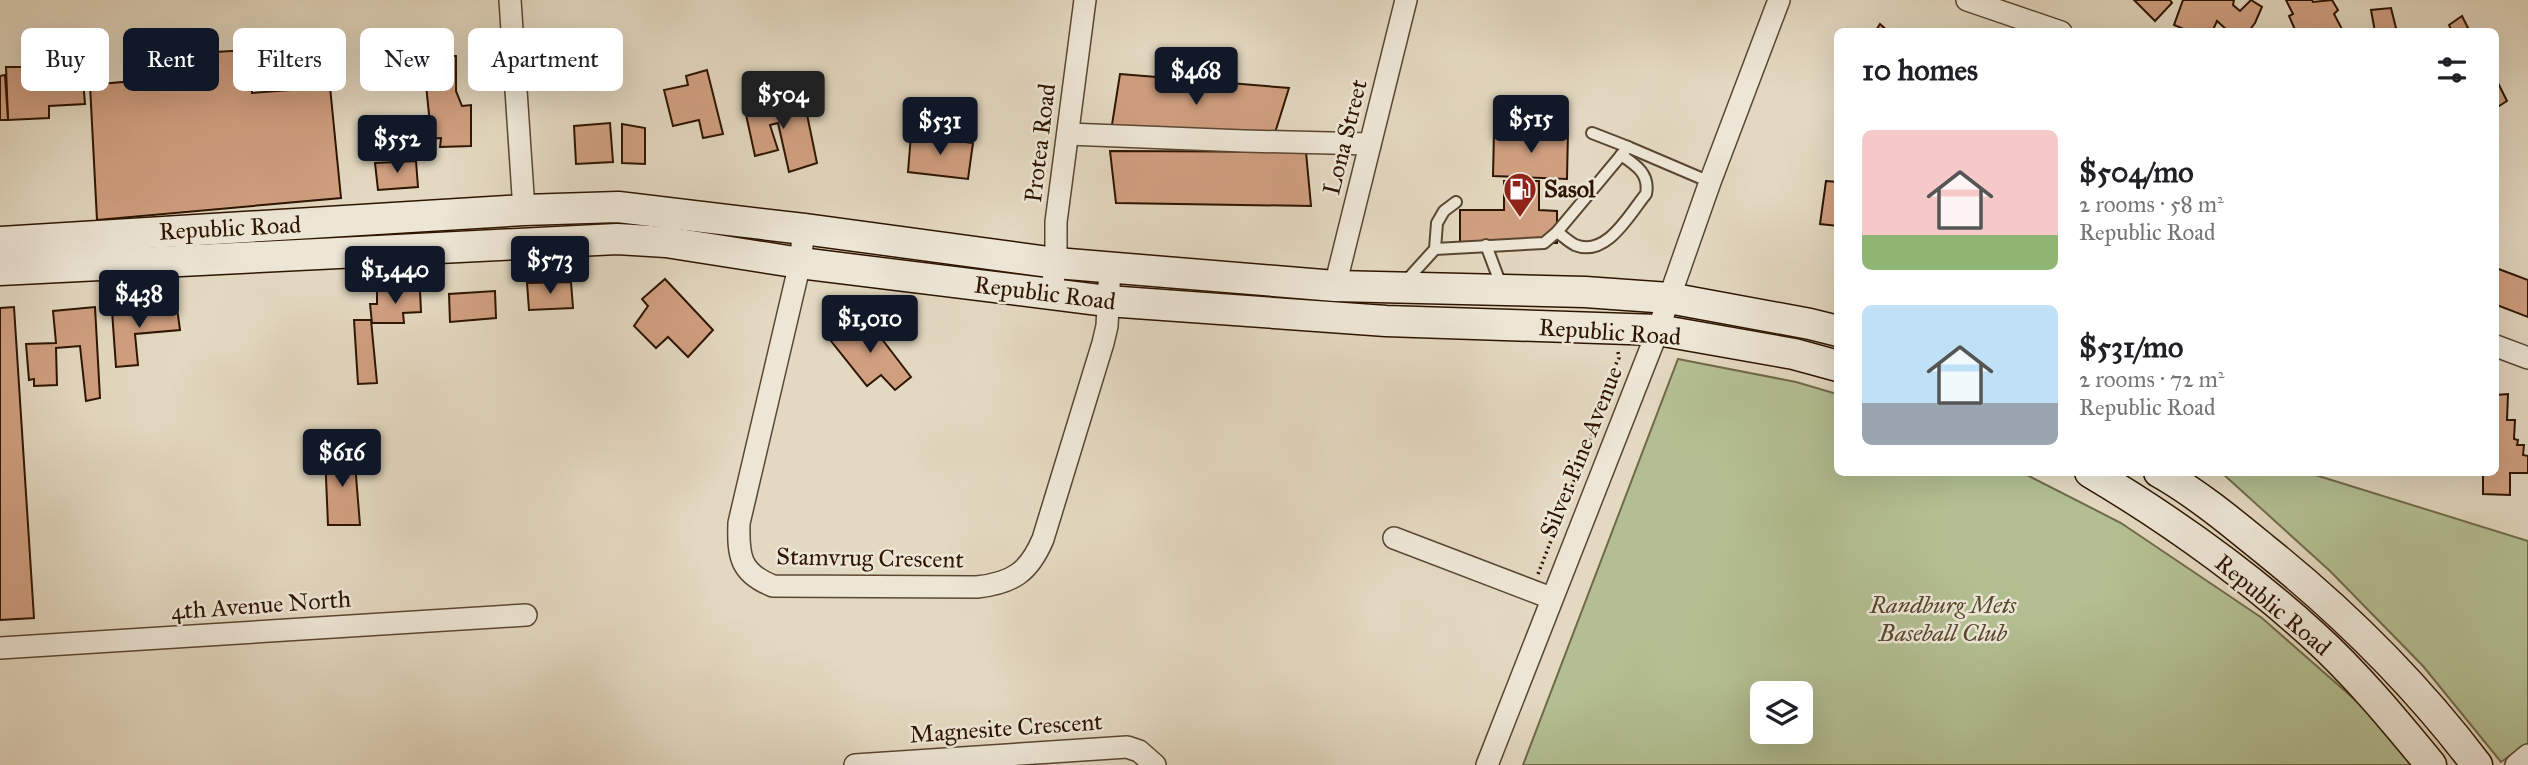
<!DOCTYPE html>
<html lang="en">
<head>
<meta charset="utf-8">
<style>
  :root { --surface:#fff; --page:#f2f2f2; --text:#202124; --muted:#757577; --accent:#111827 }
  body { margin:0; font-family:"IM FELL Great Primer",serif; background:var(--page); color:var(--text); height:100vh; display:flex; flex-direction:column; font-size:26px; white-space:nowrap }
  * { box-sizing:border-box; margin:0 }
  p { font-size:23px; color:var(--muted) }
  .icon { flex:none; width:38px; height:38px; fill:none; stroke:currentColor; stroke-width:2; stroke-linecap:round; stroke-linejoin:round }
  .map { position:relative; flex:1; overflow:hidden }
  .details { position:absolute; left:1834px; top:28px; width:665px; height:448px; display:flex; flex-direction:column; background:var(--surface); border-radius:10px; box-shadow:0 7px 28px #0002 }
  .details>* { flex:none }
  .banner { position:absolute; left:21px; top:28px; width:665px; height:63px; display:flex; gap:14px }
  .fabs { position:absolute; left:1750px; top:681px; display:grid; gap:14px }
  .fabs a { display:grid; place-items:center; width:63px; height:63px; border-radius:10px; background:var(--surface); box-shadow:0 7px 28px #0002; font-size:35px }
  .price { position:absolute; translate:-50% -60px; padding:0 16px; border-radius:7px; background:var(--accent); color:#fff; font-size:23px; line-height:46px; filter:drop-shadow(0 2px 4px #0008) }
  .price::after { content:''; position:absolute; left:50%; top:42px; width:21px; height:16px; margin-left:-10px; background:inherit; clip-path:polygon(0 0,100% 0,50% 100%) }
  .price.on { background:#222; color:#fff }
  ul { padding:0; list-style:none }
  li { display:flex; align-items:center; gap:21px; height:175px; padding:0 28px }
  li span { display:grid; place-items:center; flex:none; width:196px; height:140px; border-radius:10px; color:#555 }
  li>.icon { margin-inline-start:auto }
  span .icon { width:84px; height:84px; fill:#fffc; stroke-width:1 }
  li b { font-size:30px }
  h2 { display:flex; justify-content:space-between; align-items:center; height:84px; padding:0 28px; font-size:30px }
  .chip { padding:0 24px; border-radius:10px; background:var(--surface); box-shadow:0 7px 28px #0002; font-size:24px; line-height:63px }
  .chip.on { background:var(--accent); color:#fff }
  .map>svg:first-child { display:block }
  .green { fill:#b3bf92; stroke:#706a49; stroke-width:2; fill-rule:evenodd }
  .building { fill:#d09f80; stroke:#2e1500; stroke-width:2 }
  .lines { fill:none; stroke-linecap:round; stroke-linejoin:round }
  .lane-casing { stroke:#5b4630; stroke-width:14 }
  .street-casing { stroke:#5b4630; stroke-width:24 }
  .secondary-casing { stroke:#2e1500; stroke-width:33 }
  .path { stroke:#2e1500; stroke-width:3.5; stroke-dasharray:2 3.5; stroke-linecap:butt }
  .lane { stroke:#ede6d6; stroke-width:10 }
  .street { stroke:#ede6d6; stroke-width:21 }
  .secondary { stroke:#ede6d6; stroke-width:30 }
  .labels { text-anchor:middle; stroke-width:5; stroke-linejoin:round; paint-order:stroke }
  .street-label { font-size:24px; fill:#2e1500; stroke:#ede6d6 }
  .poi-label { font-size:24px; font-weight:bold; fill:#2e1500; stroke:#ede6d6; text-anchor:start }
  .park-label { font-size:24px; font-style:italic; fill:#56482c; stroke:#ede6d6 }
</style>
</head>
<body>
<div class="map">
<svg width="2528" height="765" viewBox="0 0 2528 765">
  <rect width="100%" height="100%" fill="#e3d8c0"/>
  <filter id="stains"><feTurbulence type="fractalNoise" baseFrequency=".00286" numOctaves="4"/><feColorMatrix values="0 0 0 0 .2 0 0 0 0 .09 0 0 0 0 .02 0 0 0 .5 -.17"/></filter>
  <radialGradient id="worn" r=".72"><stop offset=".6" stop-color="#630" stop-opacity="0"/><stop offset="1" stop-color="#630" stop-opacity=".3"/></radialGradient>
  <g class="green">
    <path d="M1678,359L1796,382L1837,394L1838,472L2023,473L2121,523L2262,618L2361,705L2411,765H1523ZM1762,693H1801V732H1762Z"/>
    <path d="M2222,473H2309L2528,541V743L2501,762L2423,666L2330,571Z"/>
  </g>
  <g class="building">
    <path d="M2134,0H2170L2172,3L2155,21Z"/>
    <path d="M2183,0H2234L2233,5L2240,11L2251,0L2262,7L2255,23L2248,32H2229L2217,21L2212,32H2191L2174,25Z"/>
    <path d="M2286,0H2312L2313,2L2332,0L2338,10L2334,14L2343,31L2296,32L2289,16L2293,14Z"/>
    <path d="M2391,8L2397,32H2375L2371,10Z"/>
    <path d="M2462,16L2470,32H2447L2451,29L2449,25Z"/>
    <path d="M1880,24L1889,32H1875Z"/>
    <path d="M326,44L328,76L264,80L261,49Z"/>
    <path d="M248,50L252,93L330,87L341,198L97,220L90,85L133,81L131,57Z"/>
    <path d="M423,56H456V91L462,106L471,105V146L440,147L441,138L425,139L424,123L430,124Z"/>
    <path d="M6,67H82L85,104L49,106V118L8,120Z"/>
    <path d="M707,70L723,134L703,138L699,120L673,126L664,90L688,85L686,76Z"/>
    <path d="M1120,74L1289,88L1274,136L1111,131Z"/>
    <path d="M5,75L8,120H0V76Z"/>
    <path d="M2496,79L2507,101L2496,108Z"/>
    <path d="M803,95L817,163L789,172L778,123L770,125L778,150L755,156L745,110Z"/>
    <path d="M610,123L613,162L576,164L574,126Z"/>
    <path d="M622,124L645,128V164L622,163Z"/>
    <path d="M1568,131L1567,179L1493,176L1494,132Z"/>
    <path d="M911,135L973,143L968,179L908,172Z"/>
    <path d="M1110,151L1306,152L1311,206L1116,203Z"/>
    <path d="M416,161L418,187L378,190L375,163Z"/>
    <path d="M1504,181H1539V210L1557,211V243H1460V210H1504Z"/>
    <path d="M1826,181L1838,182V226L1820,224Z"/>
    <path d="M2496,268L2528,280V317L2497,305L2496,310Z"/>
    <path d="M665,279L713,330L688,357L668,337L656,348L634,326L648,306L642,299Z"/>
    <path d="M571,282L573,308L529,310L527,283Z"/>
    <path d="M420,290L421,312L403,313L404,323H372L370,304H377V291Z"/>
    <path d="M495,291L496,318L450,322L449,294Z"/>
    <path d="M14,307L34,618L0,620V308Z"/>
    <path d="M95,307L100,398L86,401L80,346L56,348L57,385L34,386V379L29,380L26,344L56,343L53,311Z"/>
    <path d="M177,308L180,330L135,334L138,365L116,367L112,311Z"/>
    <path d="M865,317L911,377L895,390L881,375L867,386L831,341Z"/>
    <path d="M354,320H371L377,383L358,384Z"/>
    <path d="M2508,394L2507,420H2515L2514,439L2518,440L2517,445H2524L2523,455L2528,456V473H2510V495L2483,494V472H2496V395Z"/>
    <path d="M354,451L360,525H328L325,454Z"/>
  </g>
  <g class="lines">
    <defs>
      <g id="lane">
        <path d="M1592,133L1628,147"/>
        <path d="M1557,232C1563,236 1569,242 1575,245C1607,258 1630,213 1646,194C1650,174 1636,165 1621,155"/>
        <path d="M1486,245L1501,285"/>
        <path d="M1435,249L1544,243L1557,232L1628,147L1710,182"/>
        <path d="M1406,281L1435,249L1437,223L1444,211L1456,202"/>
      </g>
      <g id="street">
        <path d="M510,0L524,210"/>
        <path d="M1967,0L2061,32"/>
        <path d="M1068,134L1244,141L1370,144"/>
        <path d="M804,229L800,263L739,523C738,556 740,573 773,586L977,587C1013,583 1029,572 1043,539L1103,343L1107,326L1110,267"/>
        <path d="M1335,286L1406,0"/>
        <path d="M1051,294L1056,263V222L1085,0"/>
        <path d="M2496,346L2528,358"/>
        <path d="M1394,538L1551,598"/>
        <path d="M0,648L526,615"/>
        <path d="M855,765L1127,747L1139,751L1155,765"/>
        <path d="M1487,765L1658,330L1710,182L1779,0"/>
        <path d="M2516,765L2528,755"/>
      </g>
      <g id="secondary">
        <path d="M0,242L524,210L618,207L804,229L1056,263L1335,286L1585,292L1669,298L1810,324L1838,331"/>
        <path d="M0,270L617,239L666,242L800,263L1107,301L1386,321L1658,330L1794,354L1838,366"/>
        <path d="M2090,472C2169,519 2245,573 2313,635C2356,674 2394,720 2431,765"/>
        <path d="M2159,472C2196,493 2230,521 2263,548C2343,612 2415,683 2477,765"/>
      </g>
    </defs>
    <use href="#lane" class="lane-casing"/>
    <use href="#street" class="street-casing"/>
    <use href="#secondary" class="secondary-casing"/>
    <g class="path">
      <path d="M1604,389L1619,358L1618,352"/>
      <path d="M1538,574L1603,407"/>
    </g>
    <use href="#lane" class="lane"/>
    <use href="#street" class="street"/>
    <use href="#secondary" class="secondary"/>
  </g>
  <defs>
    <symbol id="fuel-pin" viewBox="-11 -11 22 30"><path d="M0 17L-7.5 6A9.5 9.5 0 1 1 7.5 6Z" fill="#8f2418" stroke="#ede6d6"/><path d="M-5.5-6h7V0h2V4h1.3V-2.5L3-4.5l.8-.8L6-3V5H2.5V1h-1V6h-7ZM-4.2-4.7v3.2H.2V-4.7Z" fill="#fff"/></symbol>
  </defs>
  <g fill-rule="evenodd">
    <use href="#fuel-pin" x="1501" y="170" width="38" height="52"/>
  </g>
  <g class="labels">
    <g class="street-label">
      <text transform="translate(1345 137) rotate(-76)" y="8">Lona Street</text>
      <text transform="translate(1040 143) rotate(-83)" y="8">Protea Road</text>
      <text transform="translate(230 228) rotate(-3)" y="8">Republic Road</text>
      <text transform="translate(1045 293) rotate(7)" y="8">Republic Road</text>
      <text transform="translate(1610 332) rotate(4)" y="8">Republic Road</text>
      <text transform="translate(1581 452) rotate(-68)" y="8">Silver Pine Avenue</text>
      <text transform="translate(870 558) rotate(1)" y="8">Stamvrug Crescent</text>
      <text transform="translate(261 605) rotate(-4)" y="8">4th Avenue North</text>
      <text transform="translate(2273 605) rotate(40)" y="8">Republic Road</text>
      <text transform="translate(1006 728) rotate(-4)" y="8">Magnesite Crescent</text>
    </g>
    <g class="poi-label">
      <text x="1544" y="197">Sasol</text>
    </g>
    <g class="park-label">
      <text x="1943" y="613">Randburg Mets<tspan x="1943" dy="28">Baseball Club</tspan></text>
    </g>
  </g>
  <rect width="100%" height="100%" filter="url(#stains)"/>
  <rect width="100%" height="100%" fill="url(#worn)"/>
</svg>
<div class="fabs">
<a><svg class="icon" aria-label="layers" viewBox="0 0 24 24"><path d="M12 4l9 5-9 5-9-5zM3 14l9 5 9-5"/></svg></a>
</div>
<b class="price" style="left:1196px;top:107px">$468</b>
<b class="price on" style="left:783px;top:131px">$504</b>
<b class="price" style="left:1531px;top:155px">$515</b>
<b class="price" style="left:940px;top:157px">$531</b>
<b class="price" style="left:397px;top:175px">$552</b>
<b class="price" style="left:550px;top:296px">$573</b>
<b class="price" style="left:395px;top:306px">$1,440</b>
<b class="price" style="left:139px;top:330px">$438</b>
<b class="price" style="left:870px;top:355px">$1,010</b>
<b class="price" style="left:342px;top:489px">$616</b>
<div class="banner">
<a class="chip">Buy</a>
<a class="chip on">Rent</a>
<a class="chip">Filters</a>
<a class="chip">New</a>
<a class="chip">Apartment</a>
</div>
<section class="details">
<h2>10 homes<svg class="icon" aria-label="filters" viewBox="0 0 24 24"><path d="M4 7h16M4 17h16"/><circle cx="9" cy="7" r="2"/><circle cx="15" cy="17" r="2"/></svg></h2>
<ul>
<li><span style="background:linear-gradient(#f6c9c9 75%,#8fb573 0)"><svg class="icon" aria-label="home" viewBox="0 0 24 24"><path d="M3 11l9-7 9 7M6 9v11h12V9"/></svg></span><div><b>$504/mo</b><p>2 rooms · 58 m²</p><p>Republic Road</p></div></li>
<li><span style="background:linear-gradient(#bfe0f5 70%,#9aa5b1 0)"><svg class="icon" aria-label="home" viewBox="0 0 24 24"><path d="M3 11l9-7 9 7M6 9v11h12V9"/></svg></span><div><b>$531/mo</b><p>2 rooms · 72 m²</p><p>Republic Road</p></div></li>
</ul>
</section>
</div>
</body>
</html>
